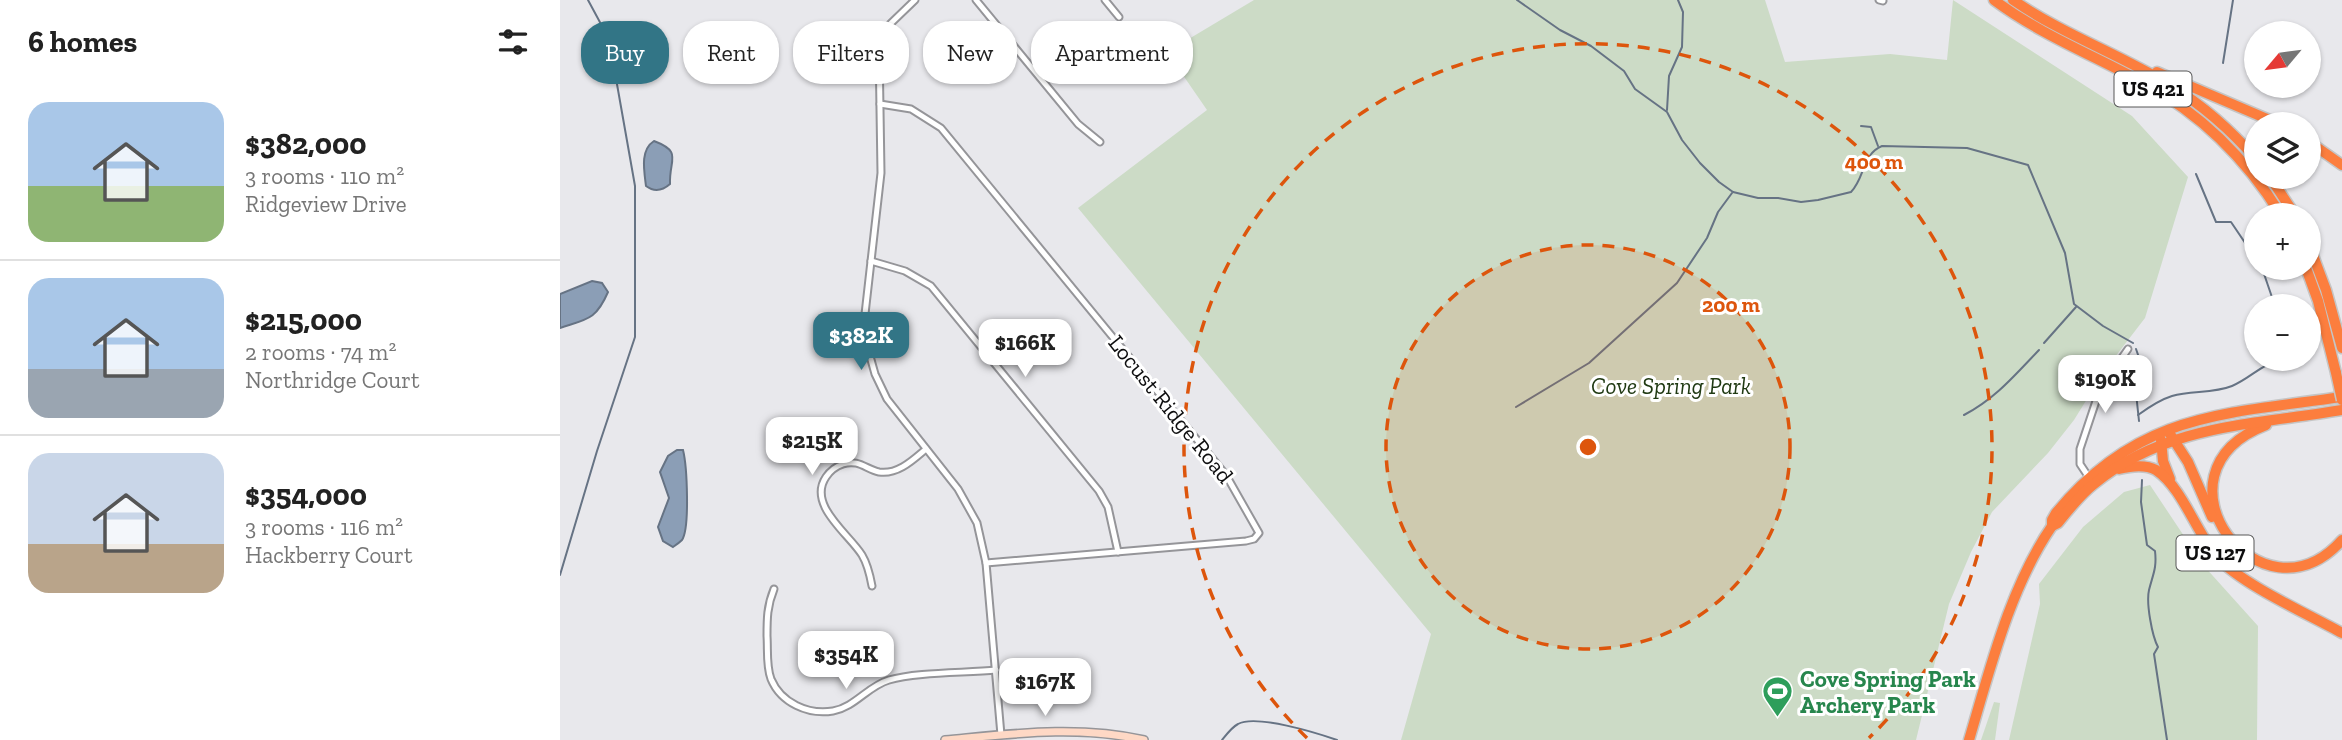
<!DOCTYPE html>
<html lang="en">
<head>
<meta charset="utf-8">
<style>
  :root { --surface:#fff; --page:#f6f6f6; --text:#222; --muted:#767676; --line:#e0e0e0; --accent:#327586 }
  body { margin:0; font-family:"Zilla Slab",serif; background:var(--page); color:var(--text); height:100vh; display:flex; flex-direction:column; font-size:26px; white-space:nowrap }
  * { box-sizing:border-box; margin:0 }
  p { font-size:23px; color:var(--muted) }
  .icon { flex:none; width:38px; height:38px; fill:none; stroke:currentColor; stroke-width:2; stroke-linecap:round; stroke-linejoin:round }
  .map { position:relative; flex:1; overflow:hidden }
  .side { display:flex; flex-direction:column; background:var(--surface); width:560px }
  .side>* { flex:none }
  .hud { position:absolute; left:21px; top:21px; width:665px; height:63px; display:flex; gap:14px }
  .needle { width:46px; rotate:241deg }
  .fabs { position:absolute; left:1684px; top:21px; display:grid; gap:14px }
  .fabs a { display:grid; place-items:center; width:77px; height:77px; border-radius:50%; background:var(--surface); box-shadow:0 2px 5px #0004; font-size:35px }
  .price { position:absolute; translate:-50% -60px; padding:0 16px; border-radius:14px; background:#fff; color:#222; font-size:23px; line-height:46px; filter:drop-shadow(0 2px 4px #0008) }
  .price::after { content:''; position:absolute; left:50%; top:42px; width:21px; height:16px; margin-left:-10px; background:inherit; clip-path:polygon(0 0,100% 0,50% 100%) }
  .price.on { background:var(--accent); color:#fff }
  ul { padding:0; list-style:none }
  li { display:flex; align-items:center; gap:21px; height:175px; padding:0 28px }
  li+li { border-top:2px solid var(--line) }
  li span { display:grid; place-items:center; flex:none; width:196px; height:140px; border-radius:21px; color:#555 }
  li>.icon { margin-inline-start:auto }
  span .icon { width:84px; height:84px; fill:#fffc; stroke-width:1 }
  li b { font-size:30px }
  h2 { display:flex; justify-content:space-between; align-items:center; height:84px; padding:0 28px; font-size:30px }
  .chip { padding:0 24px; border-radius:28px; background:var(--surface); box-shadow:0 2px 5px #0004; font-size:24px; line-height:63px }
  .chip.on { background:var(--accent); color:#fff }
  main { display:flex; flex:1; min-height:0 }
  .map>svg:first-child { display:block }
  .green { fill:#ccdbc6 }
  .water { fill:#8b9eb6; stroke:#667384; stroke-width:2 }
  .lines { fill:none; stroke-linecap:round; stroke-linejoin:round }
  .stream { stroke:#667384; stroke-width:2 }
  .street-casing { stroke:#959599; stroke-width:9 }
  .secondary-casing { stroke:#959599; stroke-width:10 }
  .highway-casing { stroke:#c5c5c5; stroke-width:13 }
  .street { stroke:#fff; stroke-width:5 }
  .secondary { stroke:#fed8c5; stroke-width:7 }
  .highway { stroke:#fc7e3e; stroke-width:10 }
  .highway-bridge-casing { stroke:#c5c5c5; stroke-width:13; stroke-linecap:butt }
  .highway-bridge { stroke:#fc7e3e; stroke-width:10 }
  .ring { fill:none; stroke:#dd550c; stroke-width:3.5; stroke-dasharray:12 9 }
  .labels { text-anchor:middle; stroke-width:6; stroke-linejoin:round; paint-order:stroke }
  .shield { fill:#fff; stroke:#565657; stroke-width:2 }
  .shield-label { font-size:21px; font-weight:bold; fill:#0e0e0f }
  .park-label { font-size:23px; font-style:italic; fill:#203a13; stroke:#fff }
  .street-label { font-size:23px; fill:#0e0e0f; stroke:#fff }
  .leisure-label { font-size:23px; font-weight:bold; fill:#27864d; stroke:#fff; text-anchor:start }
  .centre { fill:#dd550c; stroke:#fff; stroke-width:3.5 }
  .ring-label { font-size:21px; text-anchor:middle; font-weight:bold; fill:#dd550c; stroke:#fff; stroke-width:6; stroke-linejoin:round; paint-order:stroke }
</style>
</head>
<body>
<main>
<section class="side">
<h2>6 homes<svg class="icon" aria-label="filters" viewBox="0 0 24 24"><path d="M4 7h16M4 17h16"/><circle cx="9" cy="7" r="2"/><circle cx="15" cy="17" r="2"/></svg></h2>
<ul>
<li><span style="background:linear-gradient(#a9c7e8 60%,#8fb573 0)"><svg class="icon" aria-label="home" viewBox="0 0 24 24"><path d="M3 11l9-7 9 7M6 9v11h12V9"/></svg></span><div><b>$382,000</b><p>3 rooms · 110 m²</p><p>Ridgeview Drive</p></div></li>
<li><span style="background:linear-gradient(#a9c7e8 65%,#9aa5b1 0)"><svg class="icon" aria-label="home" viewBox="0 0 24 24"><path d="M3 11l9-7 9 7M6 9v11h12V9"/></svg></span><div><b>$215,000</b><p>2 rooms · 74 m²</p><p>Northridge Court</p></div></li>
<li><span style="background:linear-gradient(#c9d6e8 65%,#b9a48a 0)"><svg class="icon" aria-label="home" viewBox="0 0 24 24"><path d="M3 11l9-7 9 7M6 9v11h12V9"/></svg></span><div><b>$354,000</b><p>3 rooms · 116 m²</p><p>Hackberry Court</p></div></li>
</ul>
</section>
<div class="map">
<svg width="1782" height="740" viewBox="0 0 1782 740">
  <rect width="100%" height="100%" fill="#e8e8ec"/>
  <g class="green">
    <path d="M694,0H1205L1225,62L1330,54L1387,60L1393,0L1572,116L1628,177L1585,318L1545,370L1514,420L1488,453L1432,512L1411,552L1389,604L1356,740H841L871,634L518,208L647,110L607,52Z"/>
    <path d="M1590,485L1644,566L1698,626L1697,740H1449L1480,604L1479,584L1523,527L1564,492Z"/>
    <path d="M1434,702L1440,703L1435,740H1421Z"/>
  </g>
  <g class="water">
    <path d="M94,141C123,152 109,159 110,184C102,191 94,192 86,186C84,170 80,150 94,141Z"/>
    <path d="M32,281L42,283L48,292C36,320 27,319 0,328V294Z"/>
    <path d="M117,450H123C127,466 130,528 122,540C119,543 116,545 113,547L103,541L98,527L109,498L100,472L108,456Z"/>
  </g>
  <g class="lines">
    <g class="stream">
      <path d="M957,0L1000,30L1031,46L1064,71L1075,89L1107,112L1122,140L1140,163L1159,182L1173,192L1198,198H1218L1241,202L1258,200L1291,192C1305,178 1302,154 1322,146L1407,148L1468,165L1505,253L1514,304L1543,326L1573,343"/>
      <path d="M1663,63L1673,0"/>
      <path d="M1107,110L1109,76L1122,47L1123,12L1118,0"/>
      <path d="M1301,126L1311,127L1318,146"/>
      <path d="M1636,174L1656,222H1671L1696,259"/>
      <path d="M1702,268L1715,306"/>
      <path d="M1484,343L1516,307"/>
      <path d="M1576,349L1583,369L1576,393L1579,421"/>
      <path d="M956,407L1029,363L1117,283L1147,238L1158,212L1172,193"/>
      <path d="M1404,415C1435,399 1455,375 1479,350"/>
      <path d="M1578,415C1589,407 1599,400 1612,396C1631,390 1652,394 1672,386C1689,379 1701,365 1720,359"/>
      <path d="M1582,480L1581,502L1587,545L1595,551C1597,568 1593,574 1589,590C1586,603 1592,636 1598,647L1594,654L1607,740"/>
      <path d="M0,575L37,451L75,337V186L49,39L28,0"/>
      <path d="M662,740C666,735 672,727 678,724C696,714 757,733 777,740"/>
    </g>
    <defs>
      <g id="street">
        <path d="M355,0L327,27L319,46L321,173L305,314L308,349L315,374L327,399L398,489L417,523L426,563L441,735"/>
        <path d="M416,0L518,124L540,142"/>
        <path d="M545,0L559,17"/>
        <path d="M1319,0L1323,1"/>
        <path d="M320,104L351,109L381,128L666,475L699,533L694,539L686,541L426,563"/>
        <path d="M311,261L345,271L371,286L539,491L548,507L558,552"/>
        <path d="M1530,479L1520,464V449L1540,389L1568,349"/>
        <path d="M312,586C310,575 308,565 302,555C289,534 247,505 266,477C270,471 277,466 283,464C298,459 306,469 319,472C338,475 354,459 366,449"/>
        <path d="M214,589C207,606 207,619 207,636C208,650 206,666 211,679C221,703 248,715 273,711C295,707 308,686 329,680C356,672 406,673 436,670"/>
      </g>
      <path id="secondary" d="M385,740C451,734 518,725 584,740"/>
      <g id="highway">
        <path d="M1434,0C1481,35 1533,55 1584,83C1641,114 1687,160 1721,215"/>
        <path d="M1453,0C1502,34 1559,54 1610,85C1642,105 1671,130 1696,159"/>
        <path d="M1597,72L1719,124"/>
        <path d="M1748,141L1782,165"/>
        <path d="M1710,177L1735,215"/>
        <path d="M1748,242L1766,290L1782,348"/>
        <path d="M1746,268L1758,301L1776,373"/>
        <path d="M1706,425C1582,473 1701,631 1782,540"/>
        <path d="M1610,434L1628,462L1652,517"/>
        <path d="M1601,440L1603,461L1610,479"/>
        <path d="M1559,469C1571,466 1585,464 1596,470C1623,488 1636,533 1658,558C1683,585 1748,614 1782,633"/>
        <path d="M1492,526V520L1496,513C1578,413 1664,414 1782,397"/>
        <path d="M1409,740C1430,669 1450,587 1492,526L1498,523C1509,509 1520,495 1534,484C1607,424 1694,425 1782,410"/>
      </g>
    </defs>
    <use href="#street" class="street-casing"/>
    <use href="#secondary" class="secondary-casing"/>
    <use href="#highway" class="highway-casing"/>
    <use href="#street" class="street"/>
    <use href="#secondary" class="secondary"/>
    <use href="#highway" class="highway"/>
    <defs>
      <path id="highway-bridge" d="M1776,373L1782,400"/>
    </defs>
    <use href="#highway-bridge" class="highway-bridge-casing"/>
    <use href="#highway-bridge" class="highway-bridge"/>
  </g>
  <circle cx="1028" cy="447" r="202" fill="#dd550c" fill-opacity=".12"/>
  <g class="ring">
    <circle cx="1028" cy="447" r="202"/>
    <path d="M747 738A404 404 0 1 1 1309 738"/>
  </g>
  <defs>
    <symbol id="stadium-pin" viewBox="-11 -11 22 30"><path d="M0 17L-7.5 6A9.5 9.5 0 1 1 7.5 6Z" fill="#2e9e5b" stroke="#fff"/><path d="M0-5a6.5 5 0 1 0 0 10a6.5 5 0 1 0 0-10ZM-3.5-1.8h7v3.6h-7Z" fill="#fff"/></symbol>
  </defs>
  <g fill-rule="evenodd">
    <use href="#stadium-pin" x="1200" y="674" width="35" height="47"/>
  </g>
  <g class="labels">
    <g class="shield">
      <rect x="1554.5" y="71.5" width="77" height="35" rx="5"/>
      <rect x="1616.5" y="535.5" width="77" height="35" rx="5"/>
    </g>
    <g class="shield-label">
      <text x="1593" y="96">US 421</text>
      <text x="1655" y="560">US 127</text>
    </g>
    <g class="park-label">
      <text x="1111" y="394">Cove Spring Park</text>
    </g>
    <g class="street-label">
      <text transform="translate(611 409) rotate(51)" y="8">Locust Ridge Road</text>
    </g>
    <g class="leisure-label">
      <text x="1240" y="687">Cove Spring Park<tspan x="1240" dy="26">Archery Park</tspan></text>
    </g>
  </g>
  <circle cx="1028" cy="447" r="10" class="centre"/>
  <g class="ring-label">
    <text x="1314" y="169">400 m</text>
    <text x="1171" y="312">200 m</text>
  </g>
</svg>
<div class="fabs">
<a><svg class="needle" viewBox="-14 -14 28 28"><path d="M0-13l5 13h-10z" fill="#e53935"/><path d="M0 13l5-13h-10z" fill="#767676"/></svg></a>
<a><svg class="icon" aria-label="layers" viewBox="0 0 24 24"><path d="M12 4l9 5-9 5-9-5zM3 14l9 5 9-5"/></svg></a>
<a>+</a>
<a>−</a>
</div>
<b class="price on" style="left:301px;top:372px">$382K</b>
<b class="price" style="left:465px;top:379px">$166K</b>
<b class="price" style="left:1545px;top:415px">$190K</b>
<b class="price" style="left:252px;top:477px">$215K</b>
<b class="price" style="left:286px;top:691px">$354K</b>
<b class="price" style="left:485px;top:718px">$167K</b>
<div class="hud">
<a class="chip on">Buy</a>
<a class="chip">Rent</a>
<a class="chip">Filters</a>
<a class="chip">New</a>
<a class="chip">Apartment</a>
</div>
</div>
</main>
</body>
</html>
